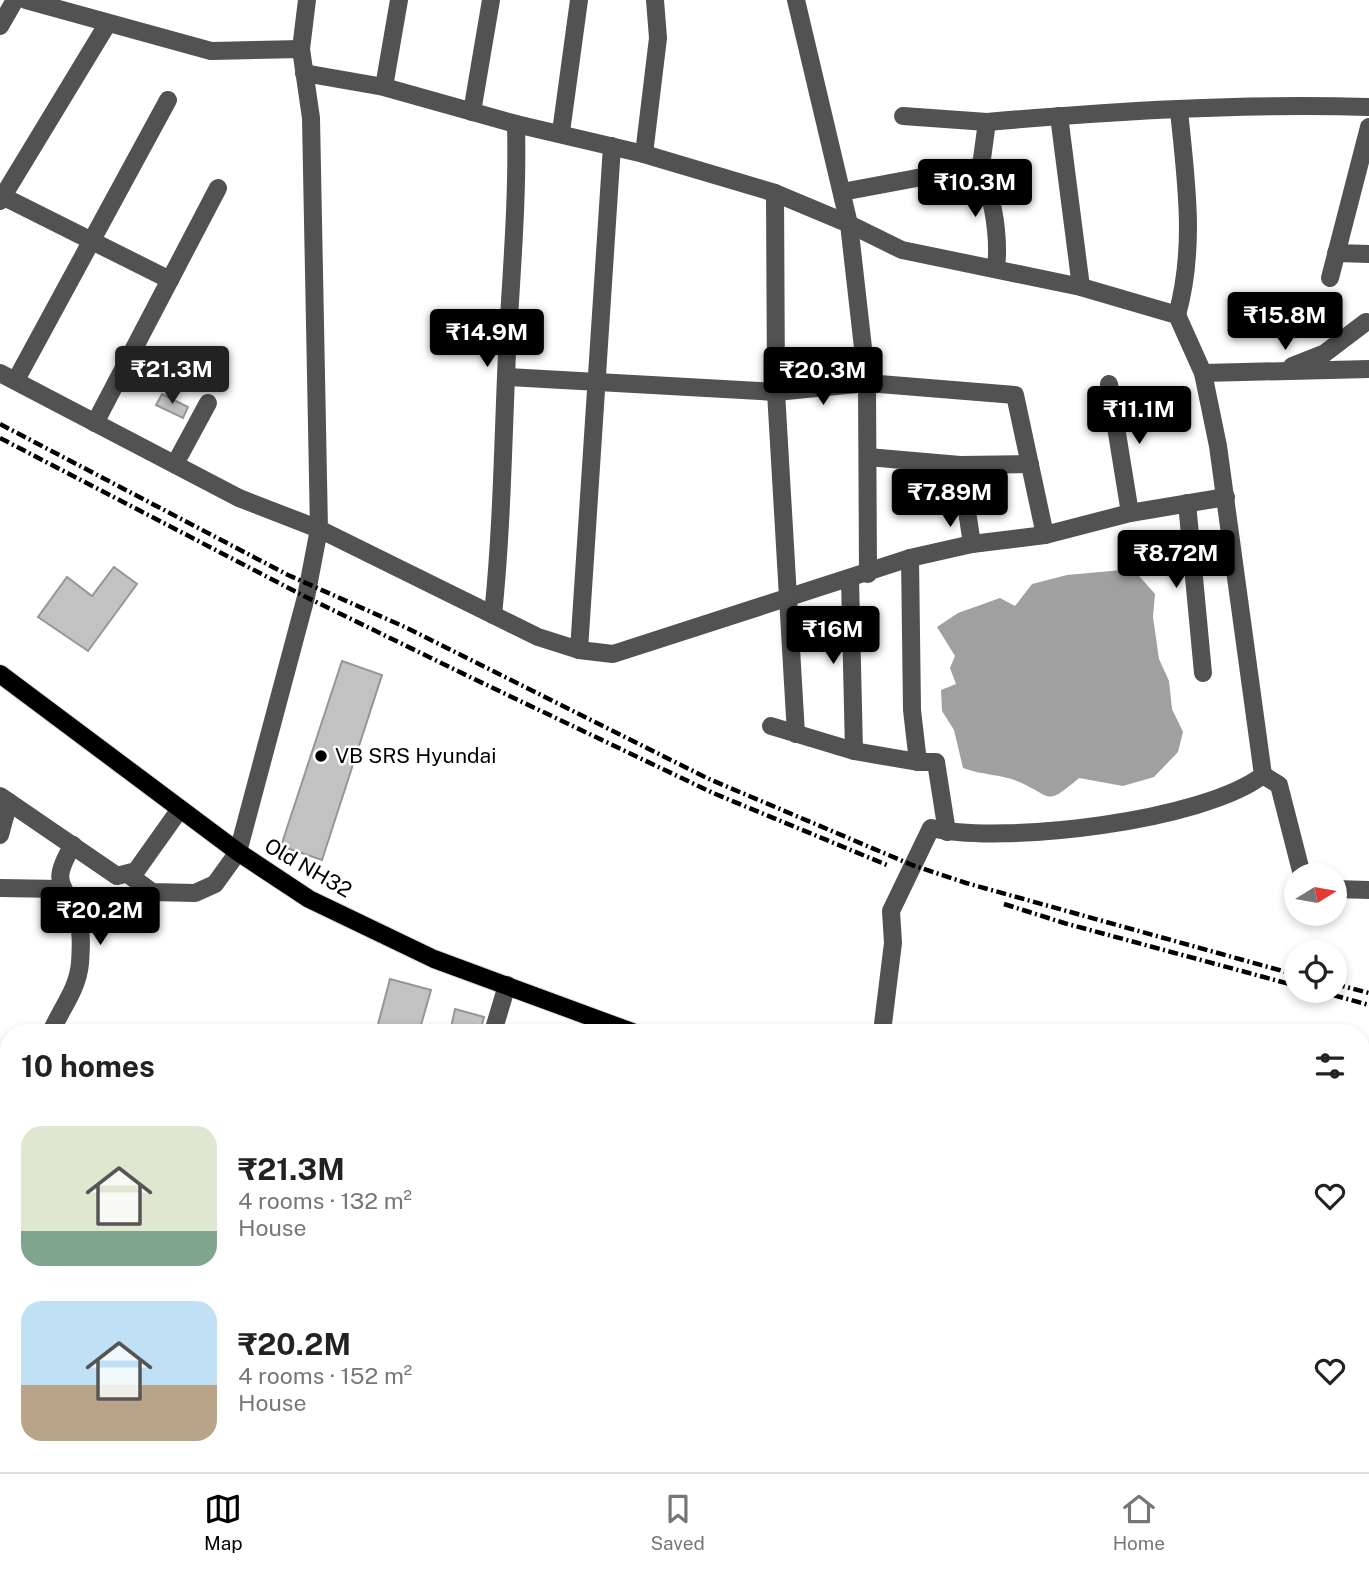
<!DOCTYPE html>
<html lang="en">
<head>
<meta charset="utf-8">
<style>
  :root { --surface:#fff; --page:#f2f2f2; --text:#222; --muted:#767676; --line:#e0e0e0; --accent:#000 }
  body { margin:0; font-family:"Public Sans",sans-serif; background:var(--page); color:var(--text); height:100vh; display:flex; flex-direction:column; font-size:26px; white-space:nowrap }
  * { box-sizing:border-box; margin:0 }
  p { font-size:23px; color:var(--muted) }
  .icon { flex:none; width:38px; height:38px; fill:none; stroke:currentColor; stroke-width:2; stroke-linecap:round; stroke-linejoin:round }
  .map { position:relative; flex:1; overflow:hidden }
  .details { position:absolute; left:0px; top:1024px; width:1370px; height:450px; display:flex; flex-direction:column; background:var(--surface); border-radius:28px 28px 0 0; box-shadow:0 4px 10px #0003 }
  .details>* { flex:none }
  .needle { width:46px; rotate:79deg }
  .controls { position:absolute; left:1284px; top:863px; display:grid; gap:14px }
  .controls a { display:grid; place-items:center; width:63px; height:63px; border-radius:50%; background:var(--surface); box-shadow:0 4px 10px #0003; font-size:35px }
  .price { position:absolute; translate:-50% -60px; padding:0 16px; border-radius:7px; background:var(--accent); color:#fff; font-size:23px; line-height:46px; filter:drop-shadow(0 2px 4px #0008) }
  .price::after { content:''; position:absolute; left:50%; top:42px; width:21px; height:16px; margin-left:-10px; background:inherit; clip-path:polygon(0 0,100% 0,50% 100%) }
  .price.selected { background:#222; color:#fff }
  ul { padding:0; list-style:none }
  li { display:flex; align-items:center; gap:21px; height:175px; padding:0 21px }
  li span { display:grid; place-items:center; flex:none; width:196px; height:140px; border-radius:21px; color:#555 }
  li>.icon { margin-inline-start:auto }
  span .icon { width:84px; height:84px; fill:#fffc; stroke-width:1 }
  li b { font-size:30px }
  h2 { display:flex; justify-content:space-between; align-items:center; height:84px; padding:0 21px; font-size:30px }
  .tabs { display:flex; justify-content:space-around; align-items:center; height:98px; border-top:2px solid var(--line); background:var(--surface); font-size:19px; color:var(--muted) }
  .tabs a { display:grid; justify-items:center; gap:4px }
  .tabs .selected { color:var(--accent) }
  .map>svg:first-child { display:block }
  .water { fill:#a0a0a0 }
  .building { fill:#c2c2c2; stroke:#969696; stroke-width:2 }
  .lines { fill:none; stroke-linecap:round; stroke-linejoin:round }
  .major-casing { stroke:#dbdbdb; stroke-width:20 }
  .minor { stroke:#525252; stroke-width:18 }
  .major { stroke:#000; stroke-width:18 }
  .rail { stroke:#000; stroke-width:4.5; stroke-dasharray:10 3.5 2 3.5; stroke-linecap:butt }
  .poi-dot { fill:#000; stroke:#fff; stroke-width:2.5 }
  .labels { text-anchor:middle; stroke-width:5; stroke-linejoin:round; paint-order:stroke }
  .poi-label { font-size:21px; fill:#000; stroke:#fff; text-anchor:start }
  .street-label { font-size:21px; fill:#000; stroke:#fff }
</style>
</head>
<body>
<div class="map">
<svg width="1369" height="1472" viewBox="0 0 1369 1472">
  <rect width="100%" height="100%" fill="#fff"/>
  <path class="water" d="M1133,569L1155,594L1153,617L1159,659L1169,681L1172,709L1183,732L1178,752L1154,777L1123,786L1079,778C1044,808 1053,796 1017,781C1004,775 981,775 963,768L954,730L942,711L941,690L956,684L950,668L955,656L937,627L958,613L1000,598L1015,606L1032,584L1067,575Z"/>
  <g class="building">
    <path d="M162,394L188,407L183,418L156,405Z"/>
    <path d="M114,567L137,584L88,651L38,617L67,577L92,596Z"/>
    <path d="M342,661L382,675L322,860L281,846Z"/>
    <path d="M390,979L431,990L419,1032H376Z"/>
    <path d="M455,1009L484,1017L480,1032H450Z"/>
  </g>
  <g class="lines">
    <defs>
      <g id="major">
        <path d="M0,674L238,852L309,899L434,959L632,1032"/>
        <path d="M1362,1315L1369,1318"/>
      </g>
    </defs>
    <use href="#major" class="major-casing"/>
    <g class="minor">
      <path d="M26,0L211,51L301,49"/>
      <path d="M307,0L301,49L311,118L319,529L538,637L579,650L613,654L910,558L972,544L1045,535L1130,513L1226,497"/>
      <path d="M796,0L849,224L902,250L1081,287L1177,315L1203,373L1218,446L1263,775C1204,821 1003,845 931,828L891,911L893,943L882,1032"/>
      <path d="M0,26L15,0"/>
      <path d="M304,73L384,87L516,124L644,154L775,193L849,224L867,383L868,574"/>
      <path d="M384,87L399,0"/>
      <path d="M472,112L491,0"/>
      <path d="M903,116L987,122"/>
      <path d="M1059,116L1081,287"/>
      <path d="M561,132L579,0"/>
      <path d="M644,154L658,38L655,0"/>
      <path d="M981,166C993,200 1000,233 996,269"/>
      <path d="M842,192L981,166L987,122C1113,111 1242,103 1369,107"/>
      <path d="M775,193L776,392L796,734"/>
      <path d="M0,195L170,280"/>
      <path d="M0,201L108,23"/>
      <path d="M1336,253L1369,254"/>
      <path d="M1330,278L1369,127"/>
      <path d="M1177,315C1196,247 1186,180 1179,111"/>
      <path d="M1292,366L1325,353L1366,322"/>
      <path d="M0,373L239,498L319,529L306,597L238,852L215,884L195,893L152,892L129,875"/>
      <path d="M1203,373L1369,369"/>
      <path d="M506,377L776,392L867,383L1015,395L1045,535"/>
      <path d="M16,380L168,100"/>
      <path d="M1109,384L1130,513"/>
      <path d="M95,423L218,188"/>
      <path d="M868,457L960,465L972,544"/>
      <path d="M175,464L208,403"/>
      <path d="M960,465L1030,464"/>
      <path d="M1187,503L1203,673"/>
      <path d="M910,558L912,710L918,762H936L947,832"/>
      <path d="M850,579L854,751"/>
      <path d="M493,615C502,528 503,441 507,353C511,276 518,201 516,124"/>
      <path d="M579,650L612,146"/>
      <path d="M771,726L854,751L918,762"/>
      <path d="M1263,775L1279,785L1301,871L1305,875"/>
      <path d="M0,796L117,876L136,871L180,809"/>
      <path d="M0,835L9,802"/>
      <path d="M0,888L61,889"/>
      <path d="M1335,889L1369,890"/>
      <path d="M51,1032C61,1009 78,989 80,963C81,949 82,933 78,919C67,883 47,888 73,845"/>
      <path d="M493,1032L507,985"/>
      <path d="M0,1109L9,1111"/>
      <path d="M1362,1113L1369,1112"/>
      <path d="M1362,1173H1369"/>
      <path d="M1362,1213L1369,1214"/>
      <path d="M0,1431L9,1433"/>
      <path d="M148,1465V1472"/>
      <path d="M1226,1465L1238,1467"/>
      <path d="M811,1472L813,1465"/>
    </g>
    <use href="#major" class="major"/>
    <g class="rail">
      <path d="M0,424L288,575L407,628L709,779L912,865L966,883L1297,975"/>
      <path d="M0,438L306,597L472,678L713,793L887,865"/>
      <path d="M1004,904L1064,923L1297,986"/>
      <path d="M1335,984L1369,993"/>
      <path d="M1315,990L1369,1005"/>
    </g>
  </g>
  <circle class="poi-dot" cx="321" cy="756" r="7"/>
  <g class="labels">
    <g class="poi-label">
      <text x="335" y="763">VB SRS Hyundai</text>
    </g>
    <g class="street-label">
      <text transform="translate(308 868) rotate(30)" y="7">Old NH32</text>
    </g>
  </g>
</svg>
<div class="controls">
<a><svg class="needle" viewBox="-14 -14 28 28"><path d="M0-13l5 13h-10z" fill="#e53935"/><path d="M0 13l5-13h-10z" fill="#767676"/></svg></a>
<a><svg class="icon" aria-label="locate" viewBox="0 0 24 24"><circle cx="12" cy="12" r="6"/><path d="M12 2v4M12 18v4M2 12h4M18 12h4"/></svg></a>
</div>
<b class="price" style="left:975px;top:219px">₹10.3M</b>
<b class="price" style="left:1285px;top:352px">₹15.8M</b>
<b class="price" style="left:487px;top:369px">₹14.9M</b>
<b class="price selected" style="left:172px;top:406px">₹21.3M</b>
<b class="price" style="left:823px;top:407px">₹20.3M</b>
<b class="price" style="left:1139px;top:446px">₹11.1M</b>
<b class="price" style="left:950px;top:529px">₹7.89M</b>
<b class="price" style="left:1176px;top:590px">₹8.72M</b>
<b class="price" style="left:833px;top:666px">₹16M</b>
<b class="price" style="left:100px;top:947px">₹20.2M</b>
<section class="details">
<h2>10 homes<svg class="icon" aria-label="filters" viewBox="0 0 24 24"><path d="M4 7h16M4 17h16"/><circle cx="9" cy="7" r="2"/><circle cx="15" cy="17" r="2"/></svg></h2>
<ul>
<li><span style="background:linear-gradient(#dfe7d0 75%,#7fa58c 0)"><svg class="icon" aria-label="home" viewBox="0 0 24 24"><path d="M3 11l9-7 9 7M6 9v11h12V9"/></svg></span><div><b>₹21.3M</b><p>4 rooms · 132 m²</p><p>House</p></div><svg class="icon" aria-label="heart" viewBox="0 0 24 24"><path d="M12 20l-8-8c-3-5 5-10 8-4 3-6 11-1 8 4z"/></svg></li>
<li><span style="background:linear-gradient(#bfe0f5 60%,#b9a48a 0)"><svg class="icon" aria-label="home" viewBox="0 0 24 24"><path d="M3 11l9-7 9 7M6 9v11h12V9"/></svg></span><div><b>₹20.2M</b><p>4 rooms · 152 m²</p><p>House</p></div><svg class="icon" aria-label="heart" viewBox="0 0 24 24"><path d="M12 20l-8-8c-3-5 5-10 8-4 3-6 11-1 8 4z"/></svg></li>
</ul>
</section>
</div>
<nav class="tabs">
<a class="selected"><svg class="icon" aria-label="map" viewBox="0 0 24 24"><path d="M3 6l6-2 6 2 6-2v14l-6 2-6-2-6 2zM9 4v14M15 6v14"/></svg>Map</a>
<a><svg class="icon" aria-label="saved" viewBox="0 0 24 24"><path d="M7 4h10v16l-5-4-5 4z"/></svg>Saved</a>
<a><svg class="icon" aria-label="home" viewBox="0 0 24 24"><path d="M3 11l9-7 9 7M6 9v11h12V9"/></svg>Home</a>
</nav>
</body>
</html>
